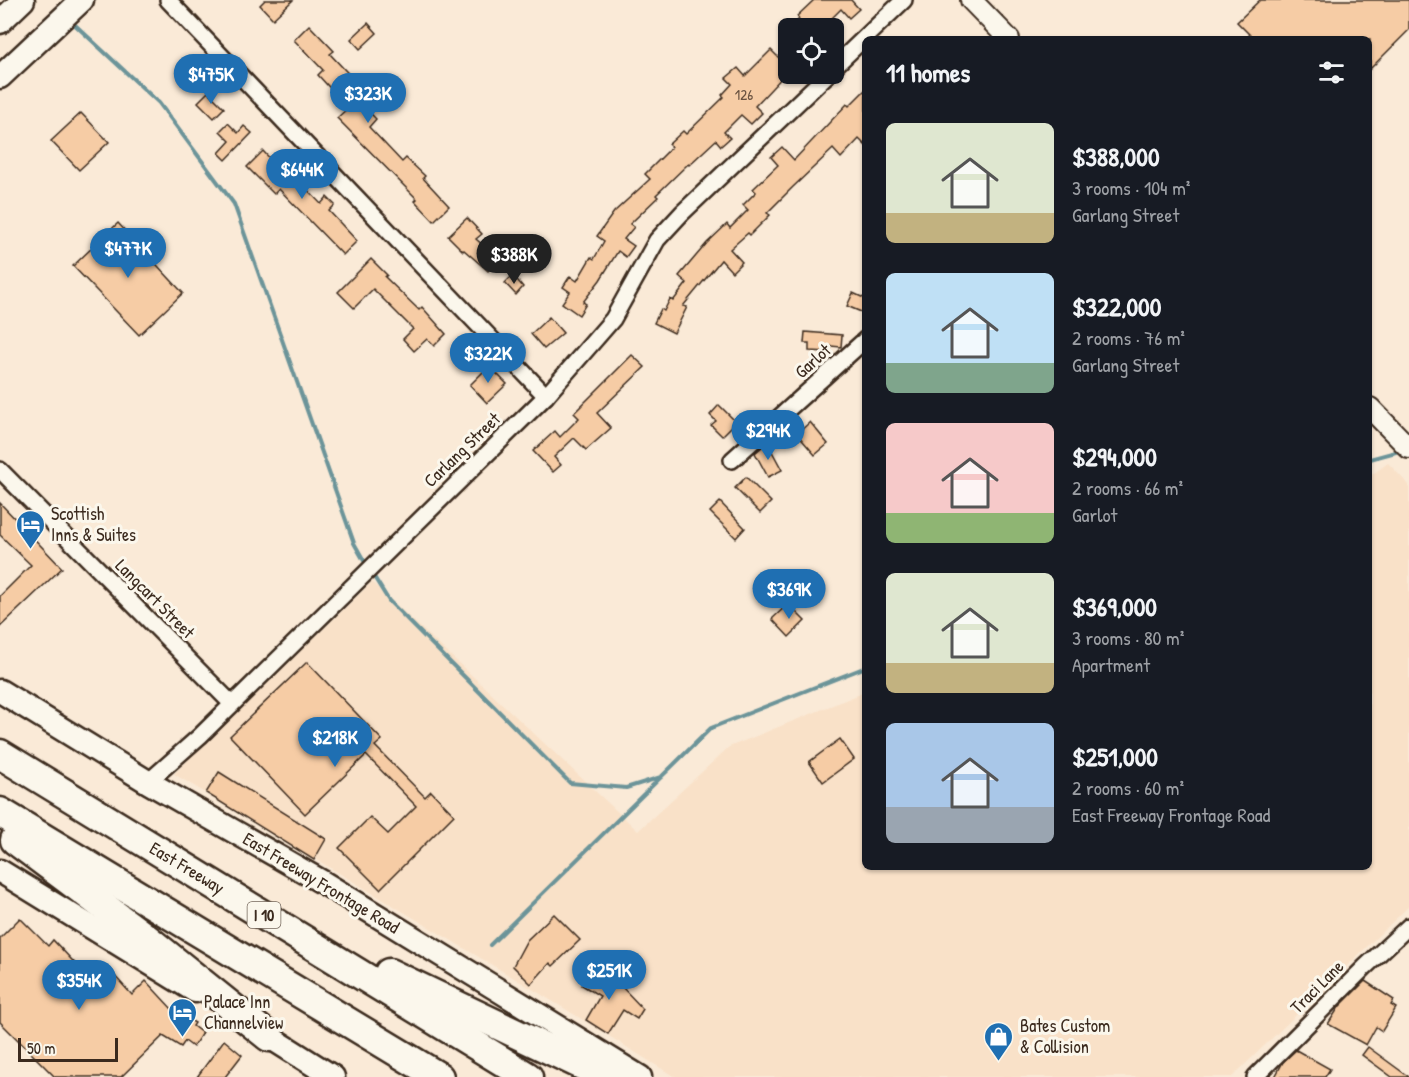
<!DOCTYPE html>
<html lang="en">
<head>
<meta charset="utf-8">
<style>
  :root { --surface:#171b24; --page:#242831; --text:#f1f3f6; --muted:#9ea1a6; --accent:#1f6fb2 }
  body { margin:0; font-family:"Patrick Hand",sans-serif; background:var(--page); color:var(--text); height:100vh; display:flex; flex-direction:column; font-size:22px; white-space:nowrap }
  * { box-sizing:border-box; margin:0 }
  p { font-size:20px; color:var(--muted) }
  .icon { flex:none; width:33px; height:33px; fill:none; stroke:currentColor; stroke-width:2; stroke-linecap:round; stroke-linejoin:round }
  .map { position:relative; flex:1; overflow:hidden }
  .sheet { position:absolute; left:862px; top:36px; width:510px; height:834px; display:flex; flex-direction:column; background:var(--surface); border-radius:9px; box-shadow:0 2px 4px #0004 }
  .sheet>* { flex:none }
  .buttons { position:absolute; left:778px; top:18px; display:grid; gap:12px }
  .buttons a { display:grid; place-items:center; width:66px; height:66px; border-radius:9px; background:var(--surface); box-shadow:0 2px 4px #0004; font-size:30px }
  .scale { position:absolute; left:18px; bottom:15px; width:100px; box-sizing:border-box; padding-left:6px; border:3px solid #3b2a1e; border-top:0; font-size:16px; line-height:21px; white-space:nowrap; color:#3b2a1e; -webkit-text-stroke:4px #fbf7ec; paint-order:stroke }
  .price { position:absolute; translate:-50% -51px; padding:0 14px; border-radius:21px; background:var(--accent); color:#fff; font-size:20px; line-height:39px; filter:drop-shadow(0 2px 3px #0008) }
  .price::after { content:''; position:absolute; left:50%; top:36px; width:18px; height:14px; margin-left:-9px; background:inherit; clip-path:polygon(0 0,100% 0,50% 100%) }
  .price.current { background:#222; color:#fff }
  ul { padding:0; list-style:none }
  li { display:flex; align-items:center; gap:18px; height:150px; padding:0 24px }
  li span { display:grid; place-items:center; flex:none; width:168px; height:120px; border-radius:9px; color:#555 }
  li>.icon { margin-inline-start:auto }
  span .icon { width:72px; height:72px; fill:#fffc; stroke-width:1 }
  li b { font-size:26px }
  h2 { display:flex; justify-content:space-between; align-items:center; height:72px; padding:0 24px; font-size:26px }
  .map>svg:first-child { display:block }
  .built { fill:#f9e1c8 }
  .lines { fill:none; stroke-linecap:round; stroke-linejoin:round }
  .stream { stroke:#6c9499; stroke-width:4 }
  .building { fill:#f6cca5; stroke:#3b2a1e; stroke-width:1.5 }
  .minor-casing { stroke:#3b2a1e; stroke-width:20 }
  .tertiary-casing { stroke:#3b2a1e; stroke-width:24 }
  .secondary-casing { stroke:#3b2a1e; stroke-width:27 }
  .motorway-casing { stroke:#3b2a1e; stroke-width:33 }
  .minor { stroke:#fbf7ec; stroke-width:15 }
  .tertiary { stroke:#fbf7ec; stroke-width:20 }
  .secondary { stroke:#fbf7ec; stroke-width:22 }
  .motorway { stroke:#fbf7ec; stroke-width:28 }
  .labels { text-anchor:middle; stroke-width:6; stroke-linejoin:round; paint-order:stroke }
  .number-label { font-size:15px; fill:#6a5240 }
  .shield { fill:#fbf7ec; stroke:#75685c; stroke-width:1.5 }
  .shield-label { font-size:16px; font-weight:bold; fill:#3b2a1e }
  .street-label { font-size:18px; fill:#3b2a1e; stroke:#fbf7ec }
  .poi-label { font-size:18px; fill:#3b2a1e; stroke:#fbf7ec; text-anchor:start }
</style>
</head>
<body>
<div class="map">
<svg width="1409" height="1077" viewBox="0 0 1409 1077">
  <rect width="100%" height="100%" fill="#faead7"/>
  <filter id="ink" filterUnits="userSpaceOnUse"><feTurbulence type="fractalNoise" baseFrequency=".0167" numOctaves="2"/><feDisplacementMap in="SourceGraphic" scale="12" xChannelSelector="R" yChannelSelector="G"/><feConvolveMatrix kernelMatrix="1 2 1 2 8 2 1 2 1" color-interpolation-filters="sRGB"/></filter>
  <g filter="url(#ink)">
    <path class="built" d="M1388,463L1409,485V906L1232,1077H675L567,1010L174,774L372,582L638,831L729,747L865,692L866,867H1370V476Z"/>
    <g class="lines">
      <g class="stream">
        <path d="M72,22L159,103L234,204L354,543L367,566"/>
        <path d="M1370,459L1403,450"/>
        <path d="M371,572L389,601L570,783L626,788L661,777"/>
        <path d="M490,945L711,728L866,667"/>
      </g>
    </g>
    <g class="building">
      <path d="M265,0H293L273,19L260,5Z"/>
      <path d="M814,0H851L859,9L849,18L841,9L822,28H791L799,19L797,16Z"/>
      <path d="M1260,0H1409V30L1370,69V39H1254L1237,22Z"/>
      <path d="M368,23L377,33L360,49L351,39Z"/>
      <path d="M309,25L334,51L330,54L359,85L350,92L376,119L369,127L402,162L406,158L425,176L423,178L449,206L434,221L415,201L417,199L337,118L348,108L318,75L323,70L294,40Z"/>
      <path d="M771,50L789,68V70L755,106L762,113L751,124L741,115L724,132L730,138L721,146L716,140L689,165L688,164L656,195L658,197L630,224L634,227L624,239L634,246L626,257L618,251L600,280L583,302L586,304L579,315L562,303L570,292L563,287L570,276L577,281L591,257L594,259L604,241L597,236L614,212L650,179L645,174L672,147L669,144L683,131L686,134L724,97L722,95L732,84L726,78L738,68L745,76Z"/>
      <path d="M866,89V146L859,139L841,158L833,149L793,187L767,213L770,215L750,235L748,233L730,249L742,262L732,272L721,260L683,306L687,307L674,333L654,323L661,309L664,311L670,299L673,301L687,283L679,276L707,243L727,224L730,228L748,210L743,205L756,192L753,189L778,165L771,157L782,147L794,160L847,104L849,106Z"/>
      <path d="M208,92L224,108L214,118L198,102Z"/>
      <path d="M81,113L109,142L79,170L51,141Z"/>
      <path d="M228,123L238,133L244,126L252,133L226,160L219,153L230,141L220,131Z"/>
      <path d="M263,151L274,163L280,157L296,173L293,175L321,204L327,197L335,205L329,211L357,241L343,255L279,189L274,194L247,167Z"/>
      <path d="M467,218L482,234L476,239L499,259L488,271L464,250L463,251L448,236Z"/>
      <path d="M118,223L183,293L139,335L73,266Z"/>
      <path d="M371,259L387,275L385,277L419,310L422,307L446,334L434,346L427,339L414,351L403,339L413,329L373,289L354,308L338,292Z"/>
      <path d="M513,275L523,287L516,295L505,283Z"/>
      <path d="M853,293L866,299V314L847,306Z"/>
      <path d="M549,317L563,333L544,349L531,334Z"/>
      <path d="M805,332L842,335L841,347L831,346L830,352L809,351V343H804Z"/>
      <path d="M632,355L645,367L597,413L611,428L586,450L574,438L554,457L561,465L553,472L533,451L555,431L560,437L579,418L574,413Z"/>
      <path d="M489,366L507,384L487,403L470,385Z"/>
      <path d="M719,405L736,422L722,436L711,425L716,421L710,415Z"/>
      <path d="M810,422L828,444L815,455L797,434Z"/>
      <path d="M768,444L782,470L768,477L755,453L762,447Z"/>
      <path d="M746,477L771,502L760,513L735,488Z"/>
      <path d="M720,502L745,528L736,538L710,512Z"/>
      <path d="M0,503L62,568L0,627V596L31,565L0,535Z"/>
      <path d="M788,604L805,621L789,637L772,619Z"/>
      <path d="M307,662L382,740L375,746L425,797L431,791L454,815L380,889L339,848L370,817L388,834L416,806L366,755L305,814L230,736Z"/>
      <path d="M840,739L854,759L823,782L809,762Z"/>
      <path d="M219,772L326,839L314,860L206,793Z"/>
      <path d="M554,914L580,940L553,966L550,963L531,984L513,966L527,940Z"/>
      <path d="M20,918L48,946L53,940L86,975L96,966L108,979L113,974L132,995L146,981L172,1009L195,1023L193,1026L202,1033L193,1047L185,1041L181,1047L163,1036L121,1077H55L0,1022V938Z"/>
      <path d="M602,966L643,1009L637,1019L623,1010L608,1034L586,1020L600,996L582,985Z"/>
      <path d="M1365,981L1394,1000L1391,1005L1396,1008L1382,1031L1376,1027L1366,1045L1328,1024L1339,1007Z"/>
      <path d="M224,1040L242,1055L225,1077H197Z"/>
      <path d="M1368,1047L1409,1077H1392L1362,1055Z"/>
      <path d="M1296,1050L1330,1069L1325,1077H1275L1283,1062Z"/>
    </g>
    <g class="lines">
      <defs>
        <g id="minor">
          <path d="M168,0L546,396"/>
          <path d="M834,67L904,0"/>
          <path d="M732,460L866,339"/>
          <path d="M0,470L232,704"/>
          <path d="M148,782L200,736L546,396L613,319L657,240L682,213L828,74"/>
          <path d="M1255,1077L1365,967L1409,926"/>
        </g>
        <g id="tertiary">
          <path d="M971,0L1009,39"/>
          <path d="M1370,408L1409,448"/>
        </g>
        <g id="secondary">
          <path d="M0,22L23,0"/>
          <path d="M0,77L82,0"/>
          <path d="M0,691L148,782L324,883L640,1077"/>
          <path d="M0,871L195,991"/>
          <path d="M257,1029L333,1077"/>
        </g>
        <g id="motorway">
          <path d="M0,754L528,1077"/>
          <path d="M0,812L439,1077"/>
          <path d="M15,840L146,938L269,1037"/>
          <path d="M389,973L607,1077"/>
        </g>
      </defs>
      <use href="#minor" class="minor-casing"/>
      <use href="#tertiary" class="tertiary-casing"/>
      <use href="#secondary" class="secondary-casing"/>
      <use href="#motorway" class="motorway-casing"/>
      <use href="#minor" class="minor"/>
      <use href="#tertiary" class="tertiary"/>
      <use href="#secondary" class="secondary"/>
      <use href="#motorway" class="motorway"/>
    </g>
  </g>
  <defs>
    <symbol id="hotel-pin" viewBox="-11 -11 22 30"><path d="M0 17L-7.5 6A9.5 9.5 0 1 1 7.5 6Z" fill="#1f6fb2" stroke="#fbf7ec"/><path d="M-6-4.5h1.5V1H6V5H4.5V3h-9V5H-6ZM-4 0a1.8 1.8 0 1 1 3.6 0ZM.5 0V-2.5h3Q6-2.5 6 0Z" fill="#fff"/></symbol>
    <symbol id="shop-pin" viewBox="-11 -11 22 30"><path d="M0 17L-7.5 6A9.5 9.5 0 1 1 7.5 6Z" fill="#1f6fb2" stroke="#fbf7ec"/><path d="M-5-2.5h2.3a2.7 3.5 0 0 1 5.4 0H5L5.5 6h-11ZM-1.5-2.5h3a1.5 2.3 0 0 0-3 0Z" fill="#fff"/></symbol>
  </defs>
  <g fill-rule="evenodd">
    <use href="#hotel-pin" x="14" y="508" width="33" height="45"/>
    <use href="#hotel-pin" x="166" y="996" width="33" height="45"/>
    <use href="#shop-pin" x="982" y="1020" width="33" height="45"/>
  </g>
  <g class="labels">
    <g class="number-label">
      <text x="744" y="100">126</text>
    </g>
    <rect class="shield" x="247.5" y="902" width="33" height="26" rx="4.5"/>
    <g class="shield-label">
      <text x="264" y="921">I 10</text>
    </g>
    <g class="street-label">
      <text transform="translate(813 361) rotate(-42)" y="6">Garlot</text>
      <text transform="translate(462 450) rotate(-44)" y="6">Carlang Street</text>
      <text transform="translate(155 599) rotate(45)" y="6">Langcart Street</text>
      <text transform="translate(187 868) rotate(31)" y="6">East Freeway</text>
      <text transform="translate(321 883) rotate(31)" y="6">East Freeway Frontage Road</text>
      <text transform="translate(1317 987) rotate(-45)" y="6">Traci Lane</text>
    </g>
    <g class="poi-label">
      <text x="51" y="520">Scottish<tspan x="51" dy="21">Inns &amp; Suites</tspan></text>
      <text x="204" y="1008">Palace Inn<tspan x="204" dy="21">Channelview</tspan></text>
      <text x="1020" y="1032">Bates Custom<tspan x="1020" dy="21">&amp; Collision</tspan></text>
    </g>
  </g>
</svg>
<div class="buttons">
<a><svg class="icon" aria-label="locate" viewBox="0 0 24 24"><circle cx="12" cy="12" r="6"/><path d="M12 2v4M12 18v4M2 12h4M18 12h4"/></svg></a>
</div>
<div class="scale">50 m</div>
<b class="price" style="left:211px;top:105px">$475K</b>
<b class="price" style="left:368px;top:124px">$323K</b>
<b class="price" style="left:302px;top:200px">$644K</b>
<b class="price" style="left:128px;top:279px">$477K</b>
<b class="price current" style="left:514px;top:285px">$388K</b>
<b class="price" style="left:488px;top:384px">$322K</b>
<b class="price" style="left:768px;top:461px">$294K</b>
<b class="price" style="left:789px;top:620px">$369K</b>
<b class="price" style="left:335px;top:768px">$218K</b>
<b class="price" style="left:609px;top:1001px">$251K</b>
<b class="price" style="left:79px;top:1011px">$354K</b>
<section class="sheet">
<h2>11 homes<svg class="icon" aria-label="filters" viewBox="0 0 24 24"><path d="M4 7h16M4 17h16"/><circle cx="9" cy="7" r="2"/><circle cx="15" cy="17" r="2"/></svg></h2>
<ul>
<li><span style="background:linear-gradient(#dfe7d0 75%,#c2b280 0)"><svg class="icon" aria-label="home" viewBox="0 0 24 24"><path d="M3 11l9-7 9 7M6 9v11h12V9"/></svg></span><div><b>$388,000</b><p>3 rooms · 104 m²</p><p>Garlang Street</p></div></li>
<li><span style="background:linear-gradient(#bfe0f5 75%,#7fa58c 0)"><svg class="icon" aria-label="home" viewBox="0 0 24 24"><path d="M3 11l9-7 9 7M6 9v11h12V9"/></svg></span><div><b>$322,000</b><p>2 rooms · 76 m²</p><p>Garlang Street</p></div></li>
<li><span style="background:linear-gradient(#f6c9c9 75%,#8fb573 0)"><svg class="icon" aria-label="home" viewBox="0 0 24 24"><path d="M3 11l9-7 9 7M6 9v11h12V9"/></svg></span><div><b>$294,000</b><p>2 rooms · 66 m²</p><p>Garlot</p></div></li>
<li><span style="background:linear-gradient(#dfe7d0 75%,#c2b280 0)"><svg class="icon" aria-label="home" viewBox="0 0 24 24"><path d="M3 11l9-7 9 7M6 9v11h12V9"/></svg></span><div><b>$369,000</b><p>3 rooms · 80 m²</p><p>Apartment</p></div></li>
<li><span style="background:linear-gradient(#a9c7e8 70%,#9aa5b1 0)"><svg class="icon" aria-label="home" viewBox="0 0 24 24"><path d="M3 11l9-7 9 7M6 9v11h12V9"/></svg></span><div><b>$251,000</b><p>2 rooms · 60 m²</p><p>East Freeway Frontage Road</p></div></li>
</ul>
</section>
</div>
</body>
</html>
